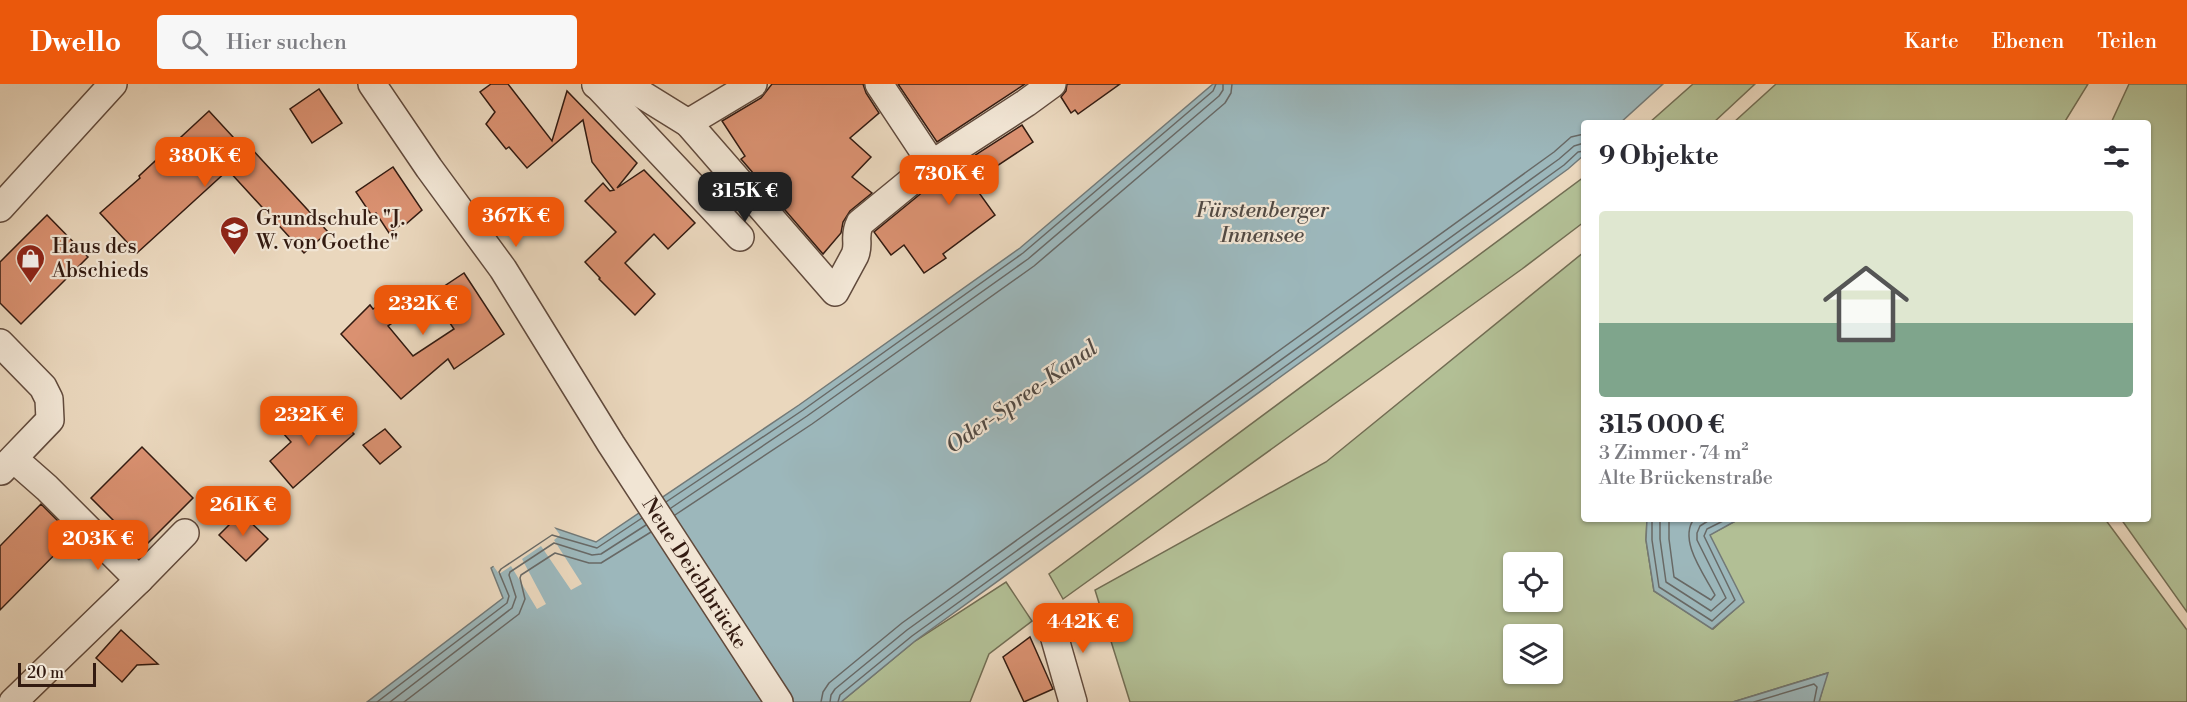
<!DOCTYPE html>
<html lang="de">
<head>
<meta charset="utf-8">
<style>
  :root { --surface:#fff; --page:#f7f7f7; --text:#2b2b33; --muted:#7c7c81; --line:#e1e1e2; --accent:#ea580c }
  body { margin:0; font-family:"Libre Bodoni",serif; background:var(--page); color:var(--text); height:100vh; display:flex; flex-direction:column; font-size:22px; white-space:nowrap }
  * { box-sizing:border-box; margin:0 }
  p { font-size:20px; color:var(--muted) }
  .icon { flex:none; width:33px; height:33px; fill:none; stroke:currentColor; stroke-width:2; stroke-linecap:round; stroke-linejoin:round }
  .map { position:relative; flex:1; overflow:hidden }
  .panel { position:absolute; left:1581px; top:36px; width:570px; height:402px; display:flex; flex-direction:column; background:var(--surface); border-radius:6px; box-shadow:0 2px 4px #0004 }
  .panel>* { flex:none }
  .controls { position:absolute; left:1503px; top:468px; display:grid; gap:12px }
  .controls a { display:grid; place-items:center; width:60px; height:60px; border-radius:6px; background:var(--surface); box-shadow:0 2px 4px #0004; font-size:30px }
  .scale { position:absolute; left:18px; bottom:15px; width:78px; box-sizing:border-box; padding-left:6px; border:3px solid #331b11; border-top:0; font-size:16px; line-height:21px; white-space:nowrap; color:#331b11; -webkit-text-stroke:4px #f1e5d4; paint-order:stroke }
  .price { position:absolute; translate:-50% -51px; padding:0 14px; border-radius:12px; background:var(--accent); color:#fff; font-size:20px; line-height:39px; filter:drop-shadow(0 2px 3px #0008) }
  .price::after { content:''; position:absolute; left:50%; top:36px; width:18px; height:14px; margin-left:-9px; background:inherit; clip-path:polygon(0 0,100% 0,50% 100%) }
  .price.selected { background:#222; color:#fff }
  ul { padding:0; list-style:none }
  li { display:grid; align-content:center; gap:12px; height:318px; padding:0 18px }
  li+li { border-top:2px solid var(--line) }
  li span { display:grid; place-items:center; height:186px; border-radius:6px; color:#555 }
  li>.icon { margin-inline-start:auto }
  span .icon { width:108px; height:108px; fill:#fffc; stroke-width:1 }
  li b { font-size:26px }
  h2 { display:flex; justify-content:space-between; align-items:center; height:72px; padding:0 18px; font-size:26px }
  header { display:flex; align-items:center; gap:36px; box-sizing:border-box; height:84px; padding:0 30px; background:var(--accent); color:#fff }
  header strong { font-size:28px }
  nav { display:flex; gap:33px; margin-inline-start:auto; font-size:21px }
  .search { width:420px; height:54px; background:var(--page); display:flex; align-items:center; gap:15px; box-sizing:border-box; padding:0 21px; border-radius:6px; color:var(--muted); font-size:22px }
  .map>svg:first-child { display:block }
  .green { fill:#b2bf95; stroke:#726d53; stroke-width:1.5; fill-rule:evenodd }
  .water { fill:#9cb7bb; stroke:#727977; stroke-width:1.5 }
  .pier { fill:#ead7bd }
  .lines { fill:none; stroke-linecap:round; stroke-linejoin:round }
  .shore { stroke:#686966; stroke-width:1.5 }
  .building { fill:#da9171; stroke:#331b11; stroke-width:1.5 }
  .minor-casing { stroke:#614a3c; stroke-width:30 }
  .minor { stroke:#f1e5d4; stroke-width:27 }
  .labels { text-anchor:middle; stroke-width:4.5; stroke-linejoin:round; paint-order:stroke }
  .poi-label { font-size:21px; fill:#331b11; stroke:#f1e5d4; text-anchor:start }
  .street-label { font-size:21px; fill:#331b11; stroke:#f1e5d4 }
  .water-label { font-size:22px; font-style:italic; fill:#524a44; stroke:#f1e5d4 }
</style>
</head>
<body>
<header>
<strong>Dwello</strong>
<div class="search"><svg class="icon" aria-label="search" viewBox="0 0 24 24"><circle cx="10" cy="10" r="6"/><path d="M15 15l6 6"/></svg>Hier suchen</div>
<nav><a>Karte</a><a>Ebenen</a><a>Teilen</a></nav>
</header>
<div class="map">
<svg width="2187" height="618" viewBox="0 0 2187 618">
  <rect width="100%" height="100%" fill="#ead7bd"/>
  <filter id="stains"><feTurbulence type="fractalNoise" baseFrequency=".00333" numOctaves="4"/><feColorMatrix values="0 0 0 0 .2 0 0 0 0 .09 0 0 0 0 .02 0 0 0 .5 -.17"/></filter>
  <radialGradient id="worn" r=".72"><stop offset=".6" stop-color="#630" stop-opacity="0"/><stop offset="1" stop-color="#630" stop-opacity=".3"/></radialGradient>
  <g class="green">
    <path d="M1693,0H1755L1713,39H1649Z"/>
    <path d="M1776,0H2088L2064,39H1733Z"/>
    <path d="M2129,0H2187V528L2121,435H2148V39H2111Z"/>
    <path d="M1584,93V138L1522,185L1063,515L1049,490Z"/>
    <path d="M1584,168V435H1647L1646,456L1654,507L1713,545L1743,518L1709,451L1739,435H2105L2187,546V618H1819L1827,589L1733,618H1130L1095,506L1326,378ZM1514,478H1552V518H1514ZM1514,550H1552V590H1514Z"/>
    <path d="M1006,498L1032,537L989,570L970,618H841L915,557Z"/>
  </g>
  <g class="water">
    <path d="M1213,0H1663L1620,39H1584V71L1568,85L915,557L841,618H367L503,514L491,484L552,443L596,458L799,321L1020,164Z"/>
    <path d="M1647,435H1739L1710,451L1744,518L1712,545L1654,507L1646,456Z"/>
    <path d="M1828,589L1819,618H1733Z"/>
  </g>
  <path class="pier" d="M552,440L560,451L554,456L582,500L571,506L541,462L522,475L546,520L537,525L511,482L499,490L492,480Z"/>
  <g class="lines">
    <g class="shore">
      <path d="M666,418L803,326L1023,169L1213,7L1216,0"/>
      <path d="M671,424L807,332L1028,175L1219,12L1223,6V0"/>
      <path d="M675,431L812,340L1034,182L1225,19L1231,9L1232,0"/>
      <path d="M1652,435V456L1659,503L1712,537L1735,516L1704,452L1707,445L1727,435"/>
      <path d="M1660,435V455L1666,498L1711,527L1726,514L1697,456V449L1700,442L1711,435"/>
      <path d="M1669,435V455L1674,493L1711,516L1715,511C1704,490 1678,456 1694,435"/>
      <path d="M377,618L507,519L509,512L499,488L501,485L552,451L597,464L642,434"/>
      <path d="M390,618L512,524L516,513L509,491L510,488L554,459L592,471L601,470L646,441"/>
      <path d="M404,618L519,530L525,515L520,494L521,491L555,469L589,479H601L651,448"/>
      <path d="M821,618L823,608L829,599L902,539L1554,68L1571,53L1584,50"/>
      <path d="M830,618L831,611L835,605L907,546L1559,75L1574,62L1584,59"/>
      <path d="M838,618L840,611L912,552L1564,81L1578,68L1584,67"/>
      <path d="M1754,618L1814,600L1817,603L1814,618"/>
    </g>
  </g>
  <g class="building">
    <path d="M491,0H508L552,57L567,7L637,79L617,104L644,86L695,139L668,165L654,150L625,179L655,210L635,231L599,195L600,194L585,178L616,148L585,117L603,99L610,107L614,106L592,78L583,36L527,84L509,63L506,65L486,40L495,28L480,8Z"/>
    <path d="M772,0H863L866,9L879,29L850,54L871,73L852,93L872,109L850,127L843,138L841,149L823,170L741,75L745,72L722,37L761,14Z"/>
    <path d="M898,0H1025L937,58Z"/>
    <path d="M1067,0H1120L1078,30L1075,26L1071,29L1061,13L1066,7Z"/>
    <path d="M319,5L342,39L312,59L290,25Z"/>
    <path d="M209,27L245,66L249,62L328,148L304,169L228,86L137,169L100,129L140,94L139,92Z"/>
    <path d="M1022,41L1033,58L985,90L989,97L977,106L995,131L943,170L946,174L924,189L904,161L891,171L874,148L941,93Z"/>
    <path d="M393,83L422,126L406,140L405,138L389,149L376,129L372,132L356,108Z"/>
    <path d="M47,131L88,173L21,240L0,219V178Z"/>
    <path d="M464,189L504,250L454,285L448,275L401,315L341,250L370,221L373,225L403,205L416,223L388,242L413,272L454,245L431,211Z"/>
    <path d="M304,330L316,343L330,330L336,336L338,334L354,350L293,404L270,377L291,358L283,349Z"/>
    <path d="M385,345L401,363L380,380L363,361Z"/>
    <path d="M142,363L193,414L142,465L91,414Z"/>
    <path d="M41,420L73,452L0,526V462Z"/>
    <path d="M241,429L268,455L246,477L219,451Z"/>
    <path d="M121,546L158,580L137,581L122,598L96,574Z"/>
    <path d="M1030,553L1053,605L1024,618L1003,573Z"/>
  </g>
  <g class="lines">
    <defs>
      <g id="minor">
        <path d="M372,0L429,84L503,185L611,360L779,618"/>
        <path d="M596,0L740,153"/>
        <path d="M879,0L932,80"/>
        <path d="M596,1L625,0L688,39L835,208L855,171C860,159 853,153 860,139L932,80L1026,19L1052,0"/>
        <path d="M688,39L753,0"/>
        <path d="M0,124L113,0"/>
        <path d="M0,259L43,303L49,315L50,336L1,387"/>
        <path d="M14,375L47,404L139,496L185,449"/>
        <path d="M1049,534L1073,618"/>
        <path d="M13,618L139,496"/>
      </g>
    </defs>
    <use href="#minor" class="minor-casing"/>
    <use href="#minor" class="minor"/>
  </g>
  <defs>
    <symbol id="school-pin" viewBox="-11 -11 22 30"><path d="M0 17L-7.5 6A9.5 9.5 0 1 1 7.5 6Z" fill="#8f2418" stroke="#f1e5d4"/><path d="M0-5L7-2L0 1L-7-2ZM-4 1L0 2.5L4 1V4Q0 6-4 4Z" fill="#fff"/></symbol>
    <symbol id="shop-pin" viewBox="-11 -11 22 30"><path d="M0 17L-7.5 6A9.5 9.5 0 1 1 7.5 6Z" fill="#8f2418" stroke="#f1e5d4"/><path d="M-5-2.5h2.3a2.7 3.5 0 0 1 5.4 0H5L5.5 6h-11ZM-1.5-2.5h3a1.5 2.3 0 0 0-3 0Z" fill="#fff"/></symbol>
  </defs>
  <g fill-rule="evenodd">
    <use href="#school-pin" x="218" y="130" width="33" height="45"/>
    <use href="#shop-pin" x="14" y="158" width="33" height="45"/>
  </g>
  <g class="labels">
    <g class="poi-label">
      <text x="256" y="141">Grundschule "J.<tspan x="256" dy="24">W. von Goethe"</tspan></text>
      <text x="52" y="169">Haus des<tspan x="52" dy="24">Abschieds</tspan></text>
    </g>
    <g class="street-label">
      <text transform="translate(695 489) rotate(57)" y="7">Neue Deichbrücke</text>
    </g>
    <g class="water-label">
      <text x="1262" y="133">Fürstenberger<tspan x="1262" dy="25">Innensee</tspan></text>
      <text transform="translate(1021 312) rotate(-35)" y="8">Oder-Spree-Kanal</text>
    </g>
  </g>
  <rect width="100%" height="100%" filter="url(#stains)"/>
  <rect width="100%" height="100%" fill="url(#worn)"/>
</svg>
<div class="controls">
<a><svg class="icon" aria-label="locate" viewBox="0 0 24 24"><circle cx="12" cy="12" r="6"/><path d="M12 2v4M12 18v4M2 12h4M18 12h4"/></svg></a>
<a><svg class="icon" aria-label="layers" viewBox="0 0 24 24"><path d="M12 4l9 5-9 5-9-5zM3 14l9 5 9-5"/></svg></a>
</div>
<div class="scale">20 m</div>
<b class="price" style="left:205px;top:104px">380K €</b>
<b class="price" style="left:949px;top:122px">730K €</b>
<b class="price selected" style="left:745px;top:139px">315K €</b>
<b class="price" style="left:516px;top:164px">367K €</b>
<b class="price" style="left:423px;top:252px">232K €</b>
<b class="price" style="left:309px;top:363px">232K €</b>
<b class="price" style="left:243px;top:453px">261K €</b>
<b class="price" style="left:98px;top:487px">203K €</b>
<b class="price" style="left:1083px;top:570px">442K €</b>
<section class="panel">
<h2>9 Objekte<svg class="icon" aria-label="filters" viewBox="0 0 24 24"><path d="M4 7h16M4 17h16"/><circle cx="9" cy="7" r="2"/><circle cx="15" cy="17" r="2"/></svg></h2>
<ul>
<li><span style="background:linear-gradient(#dfe7d0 60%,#7fa58c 0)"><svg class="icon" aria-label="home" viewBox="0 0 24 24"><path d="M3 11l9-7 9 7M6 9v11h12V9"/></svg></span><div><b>315 000 €</b><p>3 Zimmer · 74 m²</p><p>Alte Brückenstraße</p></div></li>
</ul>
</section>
</div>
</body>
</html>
